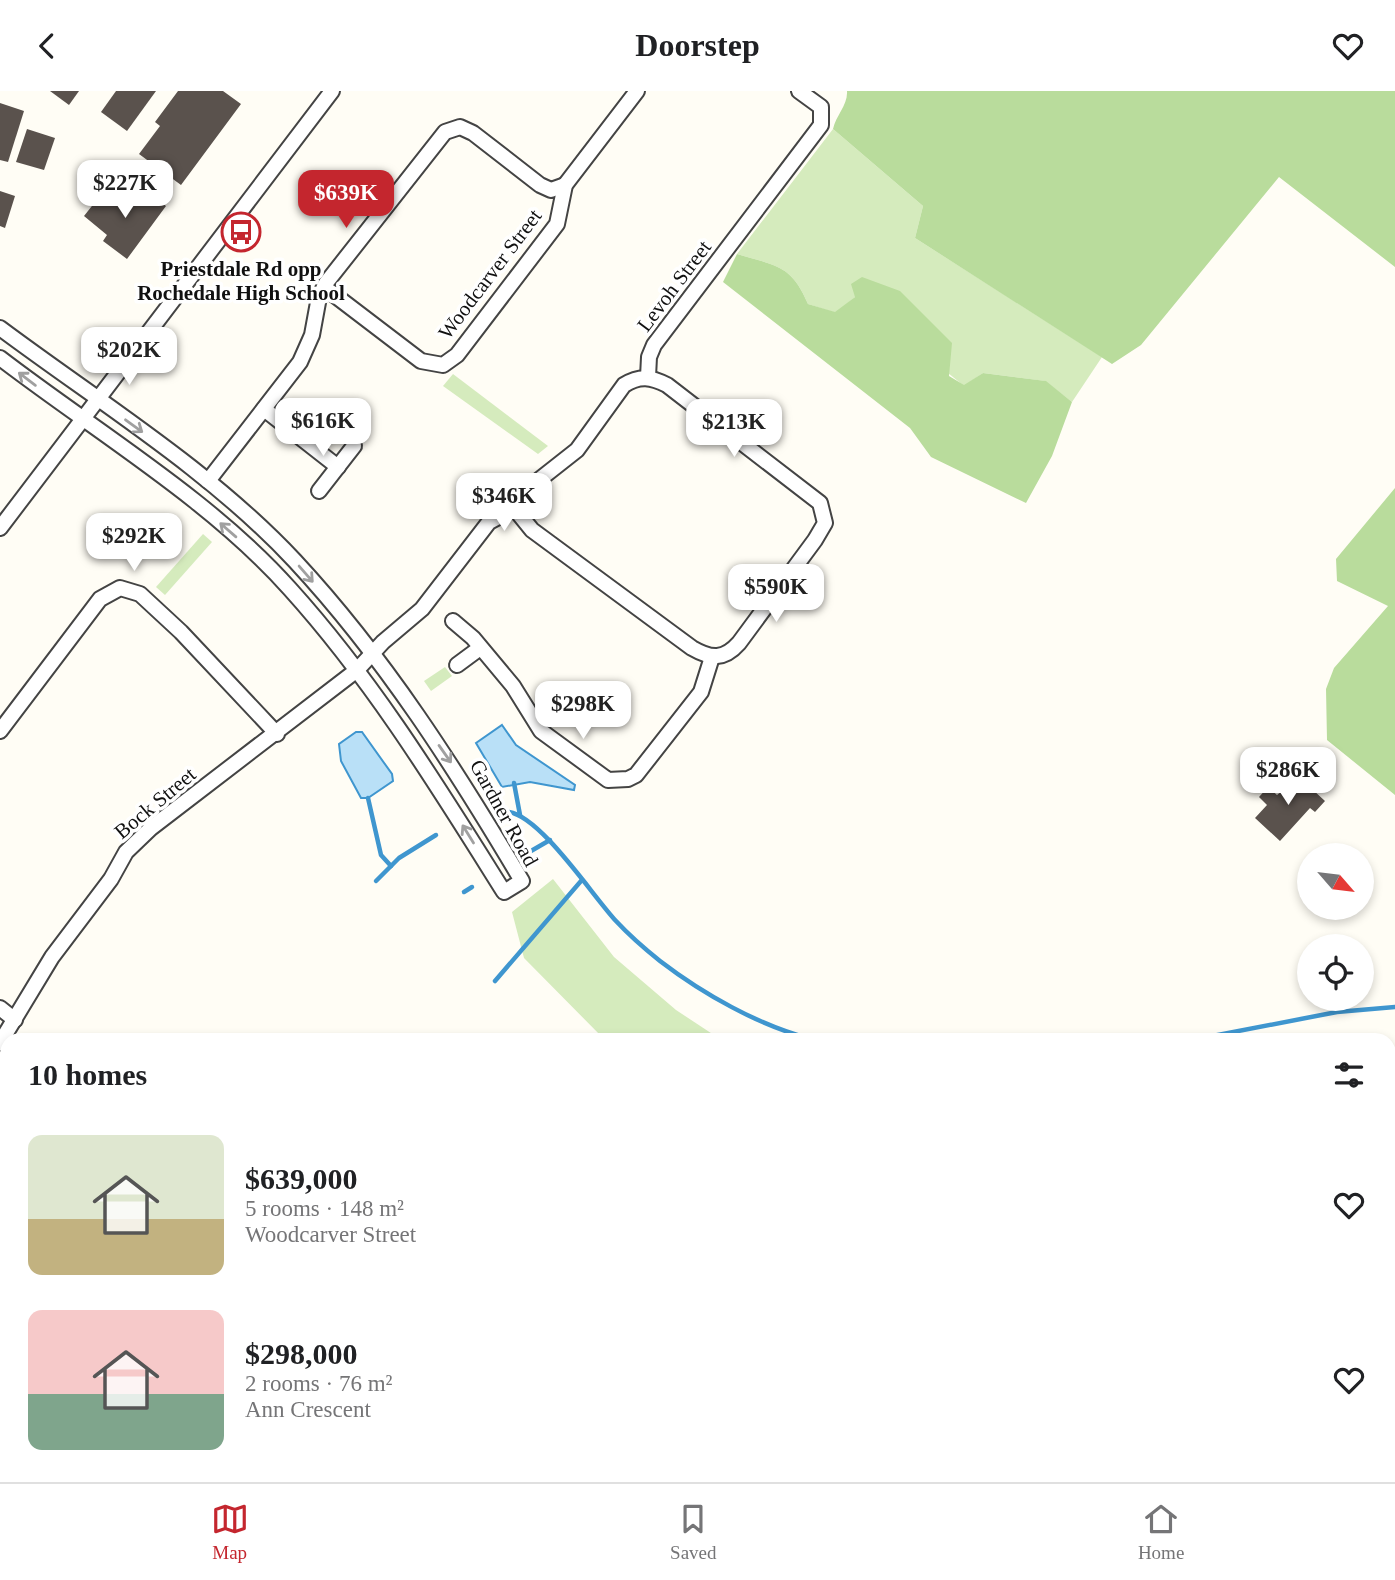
<!DOCTYPE html>
<html lang="en">
<head>
<meta charset="utf-8">
<style>
  :root { --surface:#fff; --page:#f6f6f6; --text:#202124; --muted:#757577; --line:#e0e0e0; --accent:#c4262e }
  body { margin:0; font-family:Georgia,serif; background:var(--page); color:var(--text); height:100vh; display:flex; flex-direction:column; font-size:26px; white-space:nowrap }
  * { box-sizing:border-box; margin:0 }
  p { font-size:23px; color:var(--muted) }
  .icon { flex:none; width:38px; height:38px; fill:none; stroke:currentColor; stroke-width:2; stroke-linecap:round; stroke-linejoin:round }
  .map { position:relative; flex:1; overflow:hidden }
  .panel { position:absolute; left:0px; top:942px; width:1396px; height:450px; display:flex; flex-direction:column; background:var(--surface); border-radius:21px 21px 0 0; box-shadow:0 4px 10px #0003 }
  .panel>* { flex:none }
  .needle { width:46px; rotate:118deg }
  .tools { position:absolute; left:1297px; top:752px; display:grid; gap:14px }
  .tools a { display:grid; place-items:center; width:77px; height:77px; border-radius:50%; background:var(--surface); box-shadow:0 4px 10px #0003; font-size:35px }
  .price { position:absolute; translate:-50% -60px; padding:0 16px; border-radius:14px; background:#fff; color:#222; font-size:23px; line-height:46px; filter:drop-shadow(0 2px 4px #0008) }
  .price::after { content:''; position:absolute; left:50%; top:42px; width:21px; height:16px; margin-left:-10px; background:inherit; clip-path:polygon(0 0,100% 0,50% 100%) }
  .price.on { background:var(--accent); color:#fff }
  ul { padding:0; list-style:none }
  li { display:flex; align-items:center; gap:21px; height:175px; padding:0 28px }
  li span { display:grid; place-items:center; flex:none; width:196px; height:140px; border-radius:14px; color:#555 }
  li>.icon { margin-inline-start:auto }
  span .icon { width:84px; height:84px; fill:#fffc; stroke-width:1 }
  li b { font-size:30px }
  h2 { display:flex; justify-content:space-between; align-items:center; height:84px; padding:0 28px; font-size:30px }
  header { display:flex; justify-content:space-between; align-items:center; height:91px; padding:0 28px; background:var(--surface); font-size:32px; font-weight:600 }
  .tabs { display:flex; justify-content:space-around; align-items:center; height:98px; border-top:2px solid var(--line); background:var(--surface); font-size:19px; color:var(--muted) }
  .tabs a { display:grid; justify-items:center; gap:4px }
  .tabs .on { color:var(--accent) }
  .map>svg:first-child { display:block }
  .green { fill:#d5ebbd }
  .forest { fill:#b9dc9c }
  .water { fill:#b9e0f7; stroke:#3f96cf; stroke-width:2 }
  .lines { fill:none; stroke-linecap:round; stroke-linejoin:round }
  .stream { stroke:#3f96cf; stroke-width:4.5 }
  .building { fill:#5a524d }
  .minor-casing { stroke:#444; stroke-width:18 }
  .secondary-casing { stroke:#333; stroke-width:23 }
  .minor { stroke:#fff; stroke-width:14 }
  .secondary { stroke:#fff6b0; stroke-width:19 }
  .oneway { stroke:#a0a0a0 }
  .labels { text-anchor:middle; stroke-width:7; stroke-linejoin:round; paint-order:stroke }
  .poi-label { font-size:21px; font-weight:bold; fill:#111; stroke:#fff }
  .street-label { font-size:21px; fill:#111; stroke:#fff }
</style>
</head>
<body>
<header><svg class="icon" aria-label="back" viewBox="0 0 24 24"><path d="M15 5l-7 7 7 7"/></svg>Doorstep<svg class="icon" aria-label="heart" viewBox="0 0 24 24"><path d="M12 20l-8-8c-3-5 5-10 8-4 3-6 11-1 8 4z"/></svg></header>
<div class="map">
<svg width="1395" height="1391" viewBox="0 0 1395 1391">
  <rect width="100%" height="100%" fill="#fffdf5"/>
  <g class="green">
    <path d="M833,38L923,115L915,147L1102,266L1072,311L1045,290L983,282L964,295L855,206L836,222L808,213C791,173 776,175 737,163Z"/>
    <path d="M453,283L548,355L538,363L443,295Z"/>
    <path d="M203,443L212,451L165,504L156,496Z"/>
    <path d="M445,576L452,585L431,600L424,590Z"/>
    <path d="M553,788L614,866L676,919L720,948H604L524,867L512,821Z"/>
  </g>
  <g class="forest">
    <path d="M847,0H1395V176L1279,86L1141,254L1112,273L915,147L923,115L833,38C836,24 848,14 847,0Z"/>
    <path d="M737,163C776,175 791,173 808,213L835,221L855,206L851,193L862,186L900,200L952,252L949,285L964,294L983,282L1046,290L1072,311L1052,365L1026,412L931,366L910,337L723,191Z"/>
    <path d="M1395,397V704L1327,649L1326,598L1334,577L1388,515L1337,490L1336,468Z"/>
  </g>
  <g class="water">
    <path d="M502,634L516,654L575,694L574,699L530,691L502,696L476,652Z"/>
    <path d="M356,641H362L392,683L393,690L368,707H361L341,670L339,653Z"/>
  </g>
  <g class="lines">
    <g class="stream">
      <path d="M514,692L520,724"/>
      <path d="M368,707L381,764L391,775"/>
      <path d="M509,721C541,726 592,804 616,830C629,844 645,858 660,870C703,903 758,934 811,948"/>
      <path d="M531,760L550,749"/>
      <path d="M376,790L399,767L436,744"/>
      <path d="M464,801L472,796"/>
      <path d="M495,890L581,790"/>
      <path d="M1197,948L1337,921L1395,916"/>
    </g>
  </g>
  <g class="building">
    <path d="M50,0H79L69,14Z"/>
    <path d="M116,0H156L127,40L101,21Z"/>
    <path d="M178,0H223L241,13L181,94L139,63L160,35L155,31Z"/>
    <path d="M0,12L24,20L8,71L0,69Z"/>
    <path d="M27,38L55,47L44,79L16,71Z"/>
    <path d="M142,97L166,115L127,168L103,150L107,144L84,125L103,101L126,118Z"/>
    <path d="M0,100L15,105L5,137L0,135Z"/>
    <path d="M1299,686L1325,710L1315,721L1310,717L1280,750L1255,727L1267,714L1259,706L1268,696L1277,704Z"/>
  </g>
  <g class="lines">
    <defs>
      <g id="minor">
        <path d="M324,196L421,270L443,274L457,264L557,133L565,94L637,0"/>
        <path d="M0,237C99,311 210,379 295,470C385,567 455,677 522,790L504,801C438,696 374,591 290,498C211,409 95,340 0,267"/>
        <path d="M648,286L649,266L654,254L821,34V16L799,0"/>
        <path d="M264,318L338,376"/>
        <path d="M208,390L300,271L312,244L319,206L326,192L445,41L460,36L473,42L540,94L551,99L565,94"/>
        <path d="M319,400L354,355"/>
        <path d="M0,437L332,0"/>
        <path d="M453,530L473,547L513,595L541,640L608,689L628,688L636,684L701,601L712,566"/>
        <path d="M457,574L480,557"/>
        <path d="M0,640L100,508L120,497L140,503L181,541L277,643"/>
        <path d="M0,917L15,929"/>
        <path d="M0,952L52,866L111,788L126,761L151,737L357,579L383,551L422,518L489,431L519,415L530,396L577,359L624,294C640,284 651,286 667,294L820,412L825,432L815,449L739,552C724,569 711,568 692,557L532,439L515,418"/>
        <path d="M0,1250L7,1266"/>
        <path d="M601,1384L609,1391"/>
        <path d="M1078,1384L1087,1391"/>
        <path d="M4,1391L7,1343"/>
        <path d="M319,1391L324,1384"/>
        <path d="M716,1391L721,1384"/>
        <path d="M906,1391L911,1384"/>
      </g>
      <g id="secondary">
        <path d="M1390,1246L1395,1239"/>
        <path d="M1281,1391L1286,1384"/>
      </g>
    </defs>
    <use href="#minor" class="minor-casing"/>
    <use href="#secondary" class="secondary-casing"/>
    <use href="#minor" class="minor"/>
    <use href="#secondary" class="secondary"/>
  </g>
  <defs><path id="oneway-shaft" d="M-6 0H5M1.5-3L5.5 0L1.5 3" fill="none" stroke-width="1.6" stroke-linecap="round" stroke-linejoin="round" transform="scale(1.75)"/></defs>
  <g class="oneway">
    <use href="#oneway-shaft" transform="translate(27 288) rotate(-143)"/>
    <use href="#oneway-shaft" transform="translate(134 335) rotate(36)"/>
    <use href="#oneway-shaft" transform="translate(228 439) rotate(-139)"/>
    <use href="#oneway-shaft" transform="translate(306 483) rotate(49)"/>
    <use href="#oneway-shaft" transform="translate(445 663) rotate(55)"/>
    <use href="#oneway-shaft" transform="translate(468 743) rotate(-122)"/>
  </g>
  <defs>
    <symbol id="bus-ring" viewBox="-11 -11 22 22"><circle r="9.5" fill="#fff" stroke="#c4262e" stroke-width="1.5"/><path d="M-5-6H5V4H4V6H2V4H-2V6H-4V4H-5ZM-3.5-4V0h7V-4ZM-3.5 1.2v1.5H-2V1.2ZM2 1.2v1.5H3.5V1.2Z" fill="#c4262e"/></symbol>
  </defs>
  <g fill-rule="evenodd">
    <use href="#bus-ring" x="219" y="119" width="44" height="44"/>
  </g>
  <g class="labels">
    <g class="poi-label">
      <text x="241" y="185">Priestdale Rd opp<tspan x="241" dy="24">Rochedale High School</tspan></text>
    </g>
    <g class="street-label">
      <text transform="translate(490 183) rotate(-53)" y="7">Woodcarver Street</text>
      <text transform="translate(674 195) rotate(-53)" y="7">Levoh Street</text>
      <text transform="translate(155 712) rotate(-40)" y="7">Bock Street</text>
      <text transform="translate(504 722) rotate(61)" y="7">Gardner Road</text>
    </g>
  </g>
</svg>
<div class="tools">
<a><svg class="needle" viewBox="-14 -14 28 28"><path d="M0-13l5 13h-10z" fill="#e53935"/><path d="M0 13l5-13h-10z" fill="#757577"/></svg></a>
<a><svg class="icon" aria-label="locate" viewBox="0 0 24 24"><circle cx="12" cy="12" r="6"/><path d="M12 2v4M12 18v4M2 12h4M18 12h4"/></svg></a>
</div>
<b class="price" style="left:125px;top:129px">$227K</b>
<b class="price on" style="left:346px;top:139px">$639K</b>
<b class="price" style="left:129px;top:296px">$202K</b>
<b class="price" style="left:323px;top:367px">$616K</b>
<b class="price" style="left:734px;top:368px">$213K</b>
<b class="price" style="left:504px;top:442px">$346K</b>
<b class="price" style="left:134px;top:482px">$292K</b>
<b class="price" style="left:776px;top:533px">$590K</b>
<b class="price" style="left:583px;top:650px">$298K</b>
<b class="price" style="left:1288px;top:716px">$286K</b>
<section class="panel">
<h2>10 homes<svg class="icon" aria-label="filters" viewBox="0 0 24 24"><path d="M4 7h16M4 17h16"/><circle cx="9" cy="7" r="2"/><circle cx="15" cy="17" r="2"/></svg></h2>
<ul>
<li><span style="background:linear-gradient(#dfe7d0 60%,#c2b280 0)"><svg class="icon" aria-label="home" viewBox="0 0 24 24"><path d="M3 11l9-7 9 7M6 9v11h12V9"/></svg></span><div><b>$639,000</b><p>5 rooms · 148 m²</p><p>Woodcarver Street</p></div><svg class="icon" aria-label="heart" viewBox="0 0 24 24"><path d="M12 20l-8-8c-3-5 5-10 8-4 3-6 11-1 8 4z"/></svg></li>
<li><span style="background:linear-gradient(#f6c9c9 60%,#7fa58c 0)"><svg class="icon" aria-label="home" viewBox="0 0 24 24"><path d="M3 11l9-7 9 7M6 9v11h12V9"/></svg></span><div><b>$298,000</b><p>2 rooms · 76 m²</p><p>Ann Crescent</p></div><svg class="icon" aria-label="heart" viewBox="0 0 24 24"><path d="M12 20l-8-8c-3-5 5-10 8-4 3-6 11-1 8 4z"/></svg></li>
</ul>
</section>
</div>
<nav class="tabs">
<a class="on"><svg class="icon" aria-label="map" viewBox="0 0 24 24"><path d="M3 6l6-2 6 2 6-2v14l-6 2-6-2-6 2zM9 4v14M15 6v14"/></svg>Map</a>
<a><svg class="icon" aria-label="saved" viewBox="0 0 24 24"><path d="M7 4h10v16l-5-4-5 4z"/></svg>Saved</a>
<a><svg class="icon" aria-label="home" viewBox="0 0 24 24"><path d="M3 11l9-7 9 7M6 9v11h12V9"/></svg>Home</a>
</nav>
</body>
</html>
